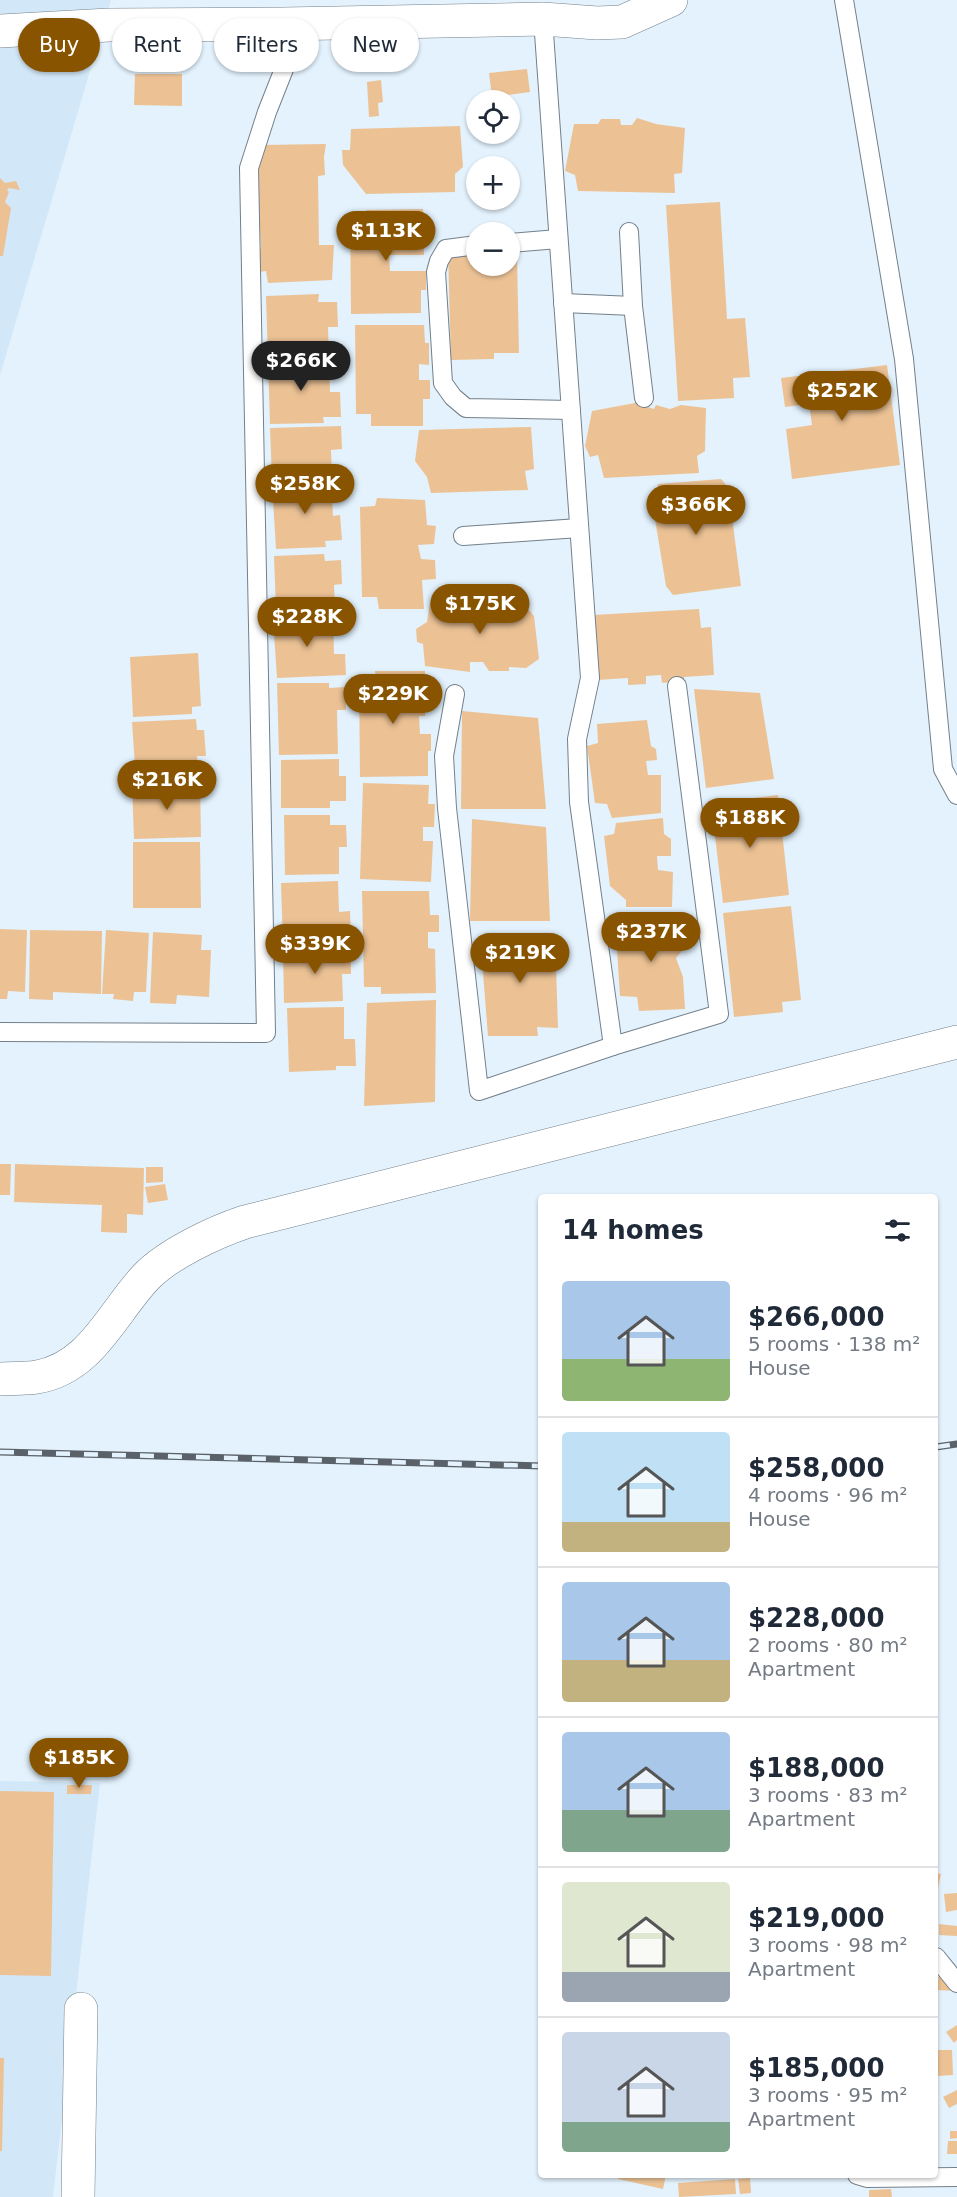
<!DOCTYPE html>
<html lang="en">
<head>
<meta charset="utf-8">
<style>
  :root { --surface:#fff; --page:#f6f6f7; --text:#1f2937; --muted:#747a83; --line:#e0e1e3; --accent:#895400 }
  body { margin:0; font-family:"DejaVu Sans",sans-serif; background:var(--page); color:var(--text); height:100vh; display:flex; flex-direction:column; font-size:22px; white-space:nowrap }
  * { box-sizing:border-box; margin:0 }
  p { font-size:20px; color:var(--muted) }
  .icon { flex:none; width:33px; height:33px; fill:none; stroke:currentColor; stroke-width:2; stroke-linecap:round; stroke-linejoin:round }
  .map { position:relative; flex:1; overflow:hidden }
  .details { position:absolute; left:538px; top:1194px; width:400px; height:984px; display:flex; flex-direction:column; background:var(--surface); border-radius:6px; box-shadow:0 2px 4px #0004 }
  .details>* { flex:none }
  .guide { position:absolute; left:18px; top:18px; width:430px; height:54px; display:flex; gap:12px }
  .buttons { position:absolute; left:466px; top:90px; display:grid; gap:12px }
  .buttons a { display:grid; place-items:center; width:54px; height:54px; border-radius:50%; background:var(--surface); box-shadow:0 2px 4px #0004; font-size:30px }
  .price { position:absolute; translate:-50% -51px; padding:0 14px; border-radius:21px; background:var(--accent); color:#fff; font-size:20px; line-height:39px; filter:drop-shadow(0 2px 3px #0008) }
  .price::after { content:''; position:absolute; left:50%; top:36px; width:18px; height:14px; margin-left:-9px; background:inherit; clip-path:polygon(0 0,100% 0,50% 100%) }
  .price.selected { background:#222; color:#fff }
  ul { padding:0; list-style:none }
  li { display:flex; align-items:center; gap:18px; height:150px; padding:0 24px }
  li+li { border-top:2px solid var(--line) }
  li span { display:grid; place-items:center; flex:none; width:168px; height:120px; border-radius:6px; color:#555 }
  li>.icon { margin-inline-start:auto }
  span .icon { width:72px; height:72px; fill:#fffc; stroke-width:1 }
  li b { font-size:26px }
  h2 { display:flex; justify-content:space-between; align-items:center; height:72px; padding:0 24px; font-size:26px }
  .chip { padding:0 21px; border-radius:27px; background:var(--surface); box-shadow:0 2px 4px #0004; font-size:21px; line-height:54px }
  .chip.selected { background:var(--accent); color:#fff }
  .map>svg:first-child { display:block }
  .built { fill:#d2e8f8 }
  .building { fill:#ecc295 }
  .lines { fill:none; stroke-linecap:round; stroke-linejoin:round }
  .service-casing { stroke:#73808b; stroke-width:20 }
  .minor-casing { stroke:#73808b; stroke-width:34 }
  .service { stroke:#fff; stroke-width:18 }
  .minor { stroke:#fff; stroke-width:33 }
  .rail-casing { stroke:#5a6168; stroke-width:7 }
  .rail { stroke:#e3f2fd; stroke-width:4.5; stroke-dasharray:14; stroke-linecap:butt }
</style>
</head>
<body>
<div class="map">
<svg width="957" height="2197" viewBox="0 0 957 2197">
  <rect width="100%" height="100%" fill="#e3f2fd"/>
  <g class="built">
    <path d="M0,0H111L0,375Z"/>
    <path d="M0,1781L100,1783L53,2197H0Z"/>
  </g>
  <g class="building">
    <path d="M527,69L530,92L492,97L489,73Z"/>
    <path d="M135,74H182V106L134,105Z"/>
    <path d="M381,80L383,102L378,103L379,116L369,117L367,82Z"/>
    <path d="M637,118L656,124L685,128L682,173L674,174L675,193L578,191L575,175L565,171L574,124H598L601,119H620L621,125H632Z"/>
    <path d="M460,126L463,167L455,174V192L366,194L343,165L342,150H350L351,129Z"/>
    <path d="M326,144L324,157L325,175L318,176L319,245H334L332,280L268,283L266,271L259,272L252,262L261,247L257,177L250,168L260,145Z"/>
    <path d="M0,178L5,183L16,181L20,190L9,188L7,190L9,192L5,202L11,208L3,256H0Z"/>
    <path d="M720,202L727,319L745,318L750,377L733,378L734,398L678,401L666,205Z"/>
    <path d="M423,209L424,255H389L390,271H426V290H421V313L351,314L350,216H366V210Z"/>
    <path d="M477,251V266H510V257H517L519,353H494V359L451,360L448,252Z"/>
    <path d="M319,294L318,302H337L338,327H328L329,357L268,359L266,296Z"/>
    <path d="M355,325H424L425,343H429V365L419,364V380H430V399H423V426H371V414H356Z"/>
    <path d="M329,360L330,392H340L341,417H323L324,423L270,424L268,361Z"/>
    <path d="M887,365L900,465L792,479L786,429L812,425L809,404L785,407L781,378Z"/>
    <path d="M635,403L654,409L656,405L670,409L681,405L706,408L705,451L697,456L699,473L604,478L598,455L590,457L585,446L592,411Z"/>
    <path d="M341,426L342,449L331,450L332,477L272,479L270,428Z"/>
    <path d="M531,427L534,469L525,471L528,490L431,493L427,477L415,461L419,430Z"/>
    <path d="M721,479L728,487L741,586L673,595L666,586L651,495L657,491L658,484Z"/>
    <path d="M331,481L333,516L340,515L342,540L325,541L326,547L276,549L272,483Z"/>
    <path d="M377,498L425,500L427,525L436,526L434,544L418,545L421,559L435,560L436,579L422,580L424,609H379L377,597H362L360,507L375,506Z"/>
    <path d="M324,554L325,561L341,560L342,584L334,585L335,609L276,610L274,556Z"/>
    <path d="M523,596L524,604L534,616L539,659L526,668L509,667V671H489L483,662H470V672L425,666L423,644L417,642L416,629L427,622L430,603Z"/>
    <path d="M699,609L701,628L711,627L714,675L684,677V681L662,683L661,675L646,676V684L628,685V678L597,680L593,615Z"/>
    <path d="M333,616L334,654H345L346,675L277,678L273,619Z"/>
    <path d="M198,653L201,706L192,707V714L133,717L130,657Z"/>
    <path d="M375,671H425V716H419L420,734H431V751H428V776L360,777L359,678L376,679Z"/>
    <path d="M277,683H329V688L345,687L346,710H337L338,754L279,755Z"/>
    <path d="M694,689L760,693L774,779L706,788Z"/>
    <path d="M462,711L538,718L546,809H461Z"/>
    <path d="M196,719L197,730H204L206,756H197L199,778L136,781L132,722Z"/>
    <path d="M647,720L651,746L656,749L657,760L646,761L648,775H661V813L612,818L607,804L595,803L587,746L598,743L597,724Z"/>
    <path d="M339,759V776H346V801H330V808H281V760Z"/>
    <path d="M200,783L201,837L134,839L132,785Z"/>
    <path d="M363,783L429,785L428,804H435L434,827H423V841H433L431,882L360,879Z"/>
    <path d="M778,795L789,895L723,903L711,803Z"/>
    <path d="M284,815H330V825H346L347,847H339V874L285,875Z"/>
    <path d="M663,818L664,834L671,839V856H657L658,870L673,872L672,907H626V900L610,886L604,836L614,834L616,823Z"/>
    <path d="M472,819L546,827L550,921H470Z"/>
    <path d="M133,842H200L201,908H133Z"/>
    <path d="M338,881L339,912L350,911L351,936L335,937V944L283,945L281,883Z"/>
    <path d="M362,891H429L430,915H439V932H428V948L435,949L436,993L381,994V987H364Z"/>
    <path d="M791,906L801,1000L782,1002L783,1012L734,1017L723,913Z"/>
    <path d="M627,914L673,916L685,947L676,958L683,977L685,1009L639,1011L637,997L620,996L616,934L628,933Z"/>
    <path d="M0,929L27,930L25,992L8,991L7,999H0Z"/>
    <path d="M30,930L102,931L101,994L53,992V1000L29,999Z"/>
    <path d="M106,930L149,933L146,992H134L133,1001L113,999L114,994H102Z"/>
    <path d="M153,932L202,935L201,950H211L209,997L177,995L176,1004L150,1003Z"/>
    <path d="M480,935H555L558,1028L537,1027L538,1036H488Z"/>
    <path d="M351,949V974H342L343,1001L284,1003L283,950Z"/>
    <path d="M436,1000L435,1102L364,1106L367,1003Z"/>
    <path d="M344,1007V1039H355L356,1066H336V1070L289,1072L287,1008Z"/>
    <path d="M0,1164H11L10,1195H0Z"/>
    <path d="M15,1164L144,1168L143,1215L127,1214V1233L101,1232L102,1205L14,1202Z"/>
    <path d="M146,1167H163V1182L146,1183Z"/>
    <path d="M165,1184L168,1200L148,1203L145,1187Z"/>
    <path d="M67,1785H92L91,1794H67Z"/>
    <path d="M0,1791L54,1792L51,1976L0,1975Z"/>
    <path d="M936,1873L941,1874L938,1888L936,1887Z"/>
    <path d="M957,1893V1910L946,1912L944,1894Z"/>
    <path d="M939,1924L957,1926V1936L939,1935Z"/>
    <path d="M936,1977H957V1991L936,1990Z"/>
    <path d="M957,2025V2040L954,2043L946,2032Z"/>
    <path d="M937,2050H952L953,2075L938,2076Z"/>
    <path d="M0,2058H4L2,2151H0Z"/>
    <path d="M957,2090V2104L949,2108L943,2097Z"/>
    <path d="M950,2131H957V2138L950,2139Z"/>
    <path d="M948,2141H957V2154H947Z"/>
    <path d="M618,2175H666L663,2189L618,2179Z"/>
    <path d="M750,2178L751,2193L740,2194L738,2179Z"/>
    <path d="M735,2179L736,2194L679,2197L678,2183Z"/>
    <path d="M891,2189L892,2197H869V2190Z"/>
  </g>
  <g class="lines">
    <defs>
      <g id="service">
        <path d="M844,0L904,359L943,769L957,795"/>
        <path d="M543,19L590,678L577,739L579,802L613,1046L719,1014L677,686"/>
        <path d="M629,232L633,306L644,398"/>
        <path d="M510,243L558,239"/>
        <path d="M477,245L446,249L439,261L436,272L443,383L453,397L466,408L571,410"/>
        <path d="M563,303L633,306"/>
        <path d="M463,536L579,528"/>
        <path d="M455,694L444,756L447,808L479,1091L613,1046"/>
        <path d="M1,1032L266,1033L249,168L267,112L284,69L283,24"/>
        <path d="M936,1957L957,1983"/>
        <path d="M857,2175L867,2178L957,2177"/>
      </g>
      <g id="minor">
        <path d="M0,31L109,25L283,24L543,19L597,23L622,22L671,0"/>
        <path d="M0,1379C12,1378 25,1379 37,1377C91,1368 112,1313 146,1277C168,1254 215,1232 245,1222L957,1042"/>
        <path d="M78,2197L81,2009"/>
      </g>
    </defs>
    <use href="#service" class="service-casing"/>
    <use href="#minor" class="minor-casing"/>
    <use href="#service" class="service"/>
    <use href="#minor" class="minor"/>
    <defs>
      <g id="rail">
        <path d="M936,1447L957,1444"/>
        <path d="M0,1452L542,1466"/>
      </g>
    </defs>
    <use href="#rail" class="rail-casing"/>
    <use href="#rail" class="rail"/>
  </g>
</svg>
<div class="buttons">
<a><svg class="icon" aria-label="locate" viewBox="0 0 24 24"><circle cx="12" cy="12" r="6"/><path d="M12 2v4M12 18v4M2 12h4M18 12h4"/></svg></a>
<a>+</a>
<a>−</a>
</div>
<b class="price" style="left:386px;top:262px">$113K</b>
<b class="price selected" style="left:301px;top:392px">$266K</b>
<b class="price" style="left:842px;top:422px">$252K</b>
<b class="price" style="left:305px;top:515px">$258K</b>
<b class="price" style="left:696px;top:536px">$366K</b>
<b class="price" style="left:480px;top:635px">$175K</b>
<b class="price" style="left:307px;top:648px">$228K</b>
<b class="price" style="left:393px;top:725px">$229K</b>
<b class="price" style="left:167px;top:811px">$216K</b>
<b class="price" style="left:750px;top:849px">$188K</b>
<b class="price" style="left:651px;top:963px">$237K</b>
<b class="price" style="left:315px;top:975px">$339K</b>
<b class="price" style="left:520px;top:984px">$219K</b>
<b class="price" style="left:79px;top:1789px">$185K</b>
<div class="guide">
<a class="chip selected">Buy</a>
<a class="chip">Rent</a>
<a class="chip">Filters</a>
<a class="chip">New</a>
</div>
<section class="details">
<h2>14 homes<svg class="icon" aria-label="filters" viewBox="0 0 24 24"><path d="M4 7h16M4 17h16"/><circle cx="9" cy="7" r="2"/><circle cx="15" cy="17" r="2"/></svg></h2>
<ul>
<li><span style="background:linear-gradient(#a9c7e8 65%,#8fb573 0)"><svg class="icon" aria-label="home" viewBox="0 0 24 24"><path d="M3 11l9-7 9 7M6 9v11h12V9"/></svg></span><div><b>$266,000</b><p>5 rooms · 138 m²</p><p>House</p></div></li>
<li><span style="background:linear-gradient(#bfe0f5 75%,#c2b280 0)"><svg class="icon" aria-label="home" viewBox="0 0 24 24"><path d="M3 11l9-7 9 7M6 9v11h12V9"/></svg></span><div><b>$258,000</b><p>4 rooms · 96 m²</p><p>House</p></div></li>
<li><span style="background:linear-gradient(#a9c7e8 65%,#c2b280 0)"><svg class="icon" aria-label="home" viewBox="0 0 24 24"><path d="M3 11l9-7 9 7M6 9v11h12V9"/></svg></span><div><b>$228,000</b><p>2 rooms · 80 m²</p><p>Apartment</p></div></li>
<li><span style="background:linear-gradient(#a9c7e8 65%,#7fa58c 0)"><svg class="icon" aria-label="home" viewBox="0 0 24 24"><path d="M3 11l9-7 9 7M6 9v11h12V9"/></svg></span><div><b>$188,000</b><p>3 rooms · 83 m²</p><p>Apartment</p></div></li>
<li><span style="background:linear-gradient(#dfe7d0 75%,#9aa5b1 0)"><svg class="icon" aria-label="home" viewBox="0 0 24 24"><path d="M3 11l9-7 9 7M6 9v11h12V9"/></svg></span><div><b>$219,000</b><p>3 rooms · 98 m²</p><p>Apartment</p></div></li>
<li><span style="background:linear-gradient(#c9d6e8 75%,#7fa58c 0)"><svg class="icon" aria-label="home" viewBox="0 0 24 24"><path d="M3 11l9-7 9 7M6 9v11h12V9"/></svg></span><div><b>$185,000</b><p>3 rooms · 95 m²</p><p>Apartment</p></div></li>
</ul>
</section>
</div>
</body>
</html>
